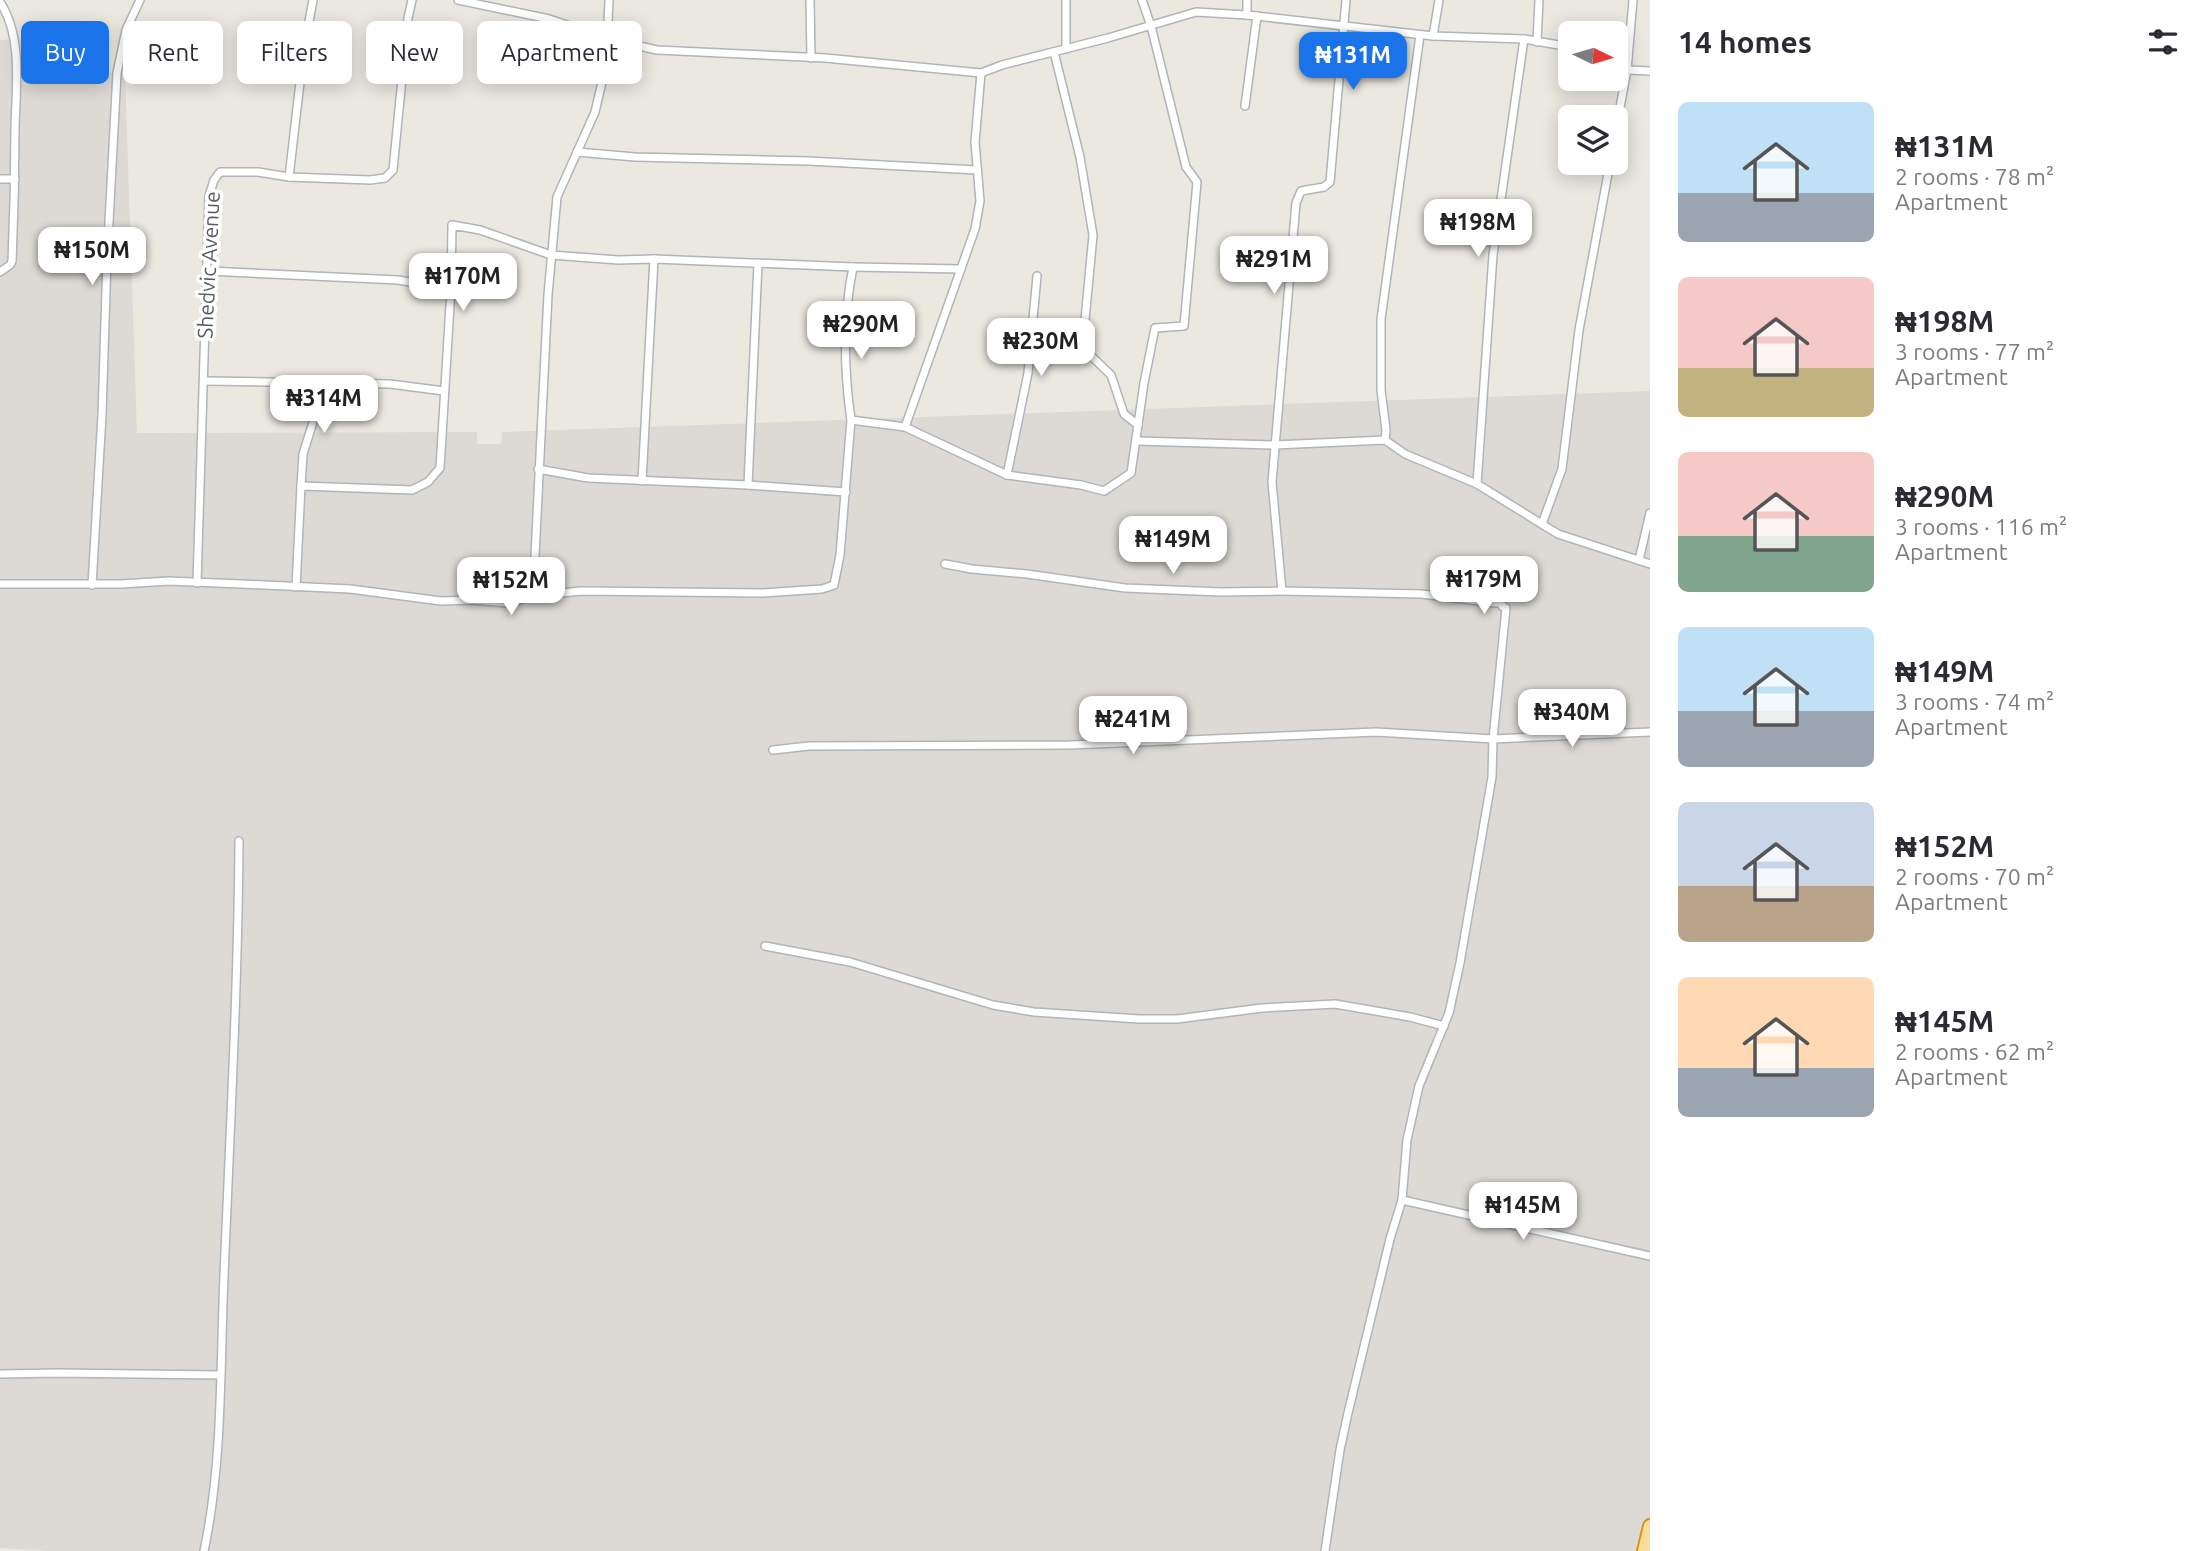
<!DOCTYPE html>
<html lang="en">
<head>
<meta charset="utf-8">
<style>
  :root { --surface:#fff; --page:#f7f7f7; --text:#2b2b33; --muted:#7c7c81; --accent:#1a73e8 }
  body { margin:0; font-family:Ubuntu,sans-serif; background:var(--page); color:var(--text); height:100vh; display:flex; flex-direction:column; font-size:26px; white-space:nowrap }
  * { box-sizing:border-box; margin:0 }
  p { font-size:23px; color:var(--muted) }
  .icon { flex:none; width:38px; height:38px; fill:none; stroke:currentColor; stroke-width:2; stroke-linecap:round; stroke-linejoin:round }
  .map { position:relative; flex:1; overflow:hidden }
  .drawer { display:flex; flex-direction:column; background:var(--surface); width:560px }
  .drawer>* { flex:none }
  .top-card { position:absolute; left:21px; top:21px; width:665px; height:63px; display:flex; gap:14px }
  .needle { width:46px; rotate:95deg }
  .fabs { position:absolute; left:1558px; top:21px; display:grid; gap:14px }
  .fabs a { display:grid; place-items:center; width:70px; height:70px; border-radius:10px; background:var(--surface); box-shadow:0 4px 18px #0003; font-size:35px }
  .price { position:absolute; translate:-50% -60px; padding:0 16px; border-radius:14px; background:#fff; color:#222; font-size:23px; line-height:46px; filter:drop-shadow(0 2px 4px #0008) }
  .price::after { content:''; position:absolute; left:50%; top:42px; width:21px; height:16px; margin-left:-10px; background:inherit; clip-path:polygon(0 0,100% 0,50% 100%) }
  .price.active { background:var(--accent); color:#fff }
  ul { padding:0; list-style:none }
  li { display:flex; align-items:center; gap:21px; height:175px; padding:0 28px }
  li span { display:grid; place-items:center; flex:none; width:196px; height:140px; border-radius:10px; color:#555 }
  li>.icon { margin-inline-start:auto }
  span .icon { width:84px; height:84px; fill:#fffc; stroke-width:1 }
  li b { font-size:30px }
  h2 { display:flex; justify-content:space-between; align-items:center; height:84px; padding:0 28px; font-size:30px }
  .pill { padding:0 24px; border-radius:10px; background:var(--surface); box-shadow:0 4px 18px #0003; font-size:24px; line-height:63px }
  .pill.active { background:var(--accent); color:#fff }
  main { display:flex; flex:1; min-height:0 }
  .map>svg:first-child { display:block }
  .industrial { fill:#dddad5 }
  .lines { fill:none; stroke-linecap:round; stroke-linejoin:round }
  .minor-casing { stroke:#b1b4b8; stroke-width:10 }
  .trunk-casing { stroke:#de920e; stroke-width:16 }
  .minor { stroke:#fff; stroke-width:7 }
  .trunk { stroke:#f8de9a; stroke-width:12 }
  .labels { text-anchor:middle; stroke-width:7; stroke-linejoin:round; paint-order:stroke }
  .street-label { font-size:21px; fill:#595d61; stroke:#fff }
</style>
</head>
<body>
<main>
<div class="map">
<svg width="1650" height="1551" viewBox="0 0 1650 1551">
  <rect width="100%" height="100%" fill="#ebe8e0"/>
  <path class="industrial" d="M85,35L88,72L125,73L137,433L477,432V444H501L502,432L1650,391V1551H52L0,1548V40Z"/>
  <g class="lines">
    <defs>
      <g id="minor">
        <path d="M458,0L549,19L608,39L657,50L825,58L981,73L1002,65L1108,38L1196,12L1247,15L1433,36L1524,39L1570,47"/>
        <path d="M810,0L811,58"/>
        <path d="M0,2C23,37 16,87 15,127C15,172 14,217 12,261L10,265L0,272"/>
        <path d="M1247,15V0"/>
        <path d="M1433,36L1439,0"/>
        <path d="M1537,42L1539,0"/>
        <path d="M1066,49V0"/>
        <path d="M1054,52L1080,157L1093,235L1085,320L1087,352L1111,375L1124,414L1138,425"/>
        <path d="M1615,55L1628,57"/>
        <path d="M1627,70L1650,71"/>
        <path d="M1245,106L1257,16"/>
        <path d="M1615,134L1627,70L1633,0"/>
        <path d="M577,152L635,157L808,161L977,170"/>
        <path d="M289,177L304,48L313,0"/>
        <path d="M0,179H15"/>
        <path d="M853,267C843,316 844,371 851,420L905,427L1007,475L1081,485L1104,491L1131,473L1144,383L1155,328L1184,326L1197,182L1186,167L1151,26L1142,0"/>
        <path d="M208,271L398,280L451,289"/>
        <path d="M205,381L390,384L444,391"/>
        <path d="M905,427L975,229L980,201L975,142L981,73"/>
        <path d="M1385,440L1386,430L1381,390V319L1420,35"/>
        <path d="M1137,441L1275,445L1385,440L1405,454L1477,484L1558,534L1650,564"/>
        <path d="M538,469L588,478L748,485L846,492"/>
        <path d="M1007,475L1028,373L1037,276"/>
        <path d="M642,481L654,259"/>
        <path d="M1477,484L1493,255L1524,39"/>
        <path d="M748,485L758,263"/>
        <path d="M301,486L303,454L314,419L315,383"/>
        <path d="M1542,524L1562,469L1579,330L1610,163"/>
        <path d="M1639,560L1650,513"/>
        <path d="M945,564L972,569L1027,574L1125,588L1221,592L1282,591L1272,482L1296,203L1301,191L1324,187L1330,182L1346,0"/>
        <path d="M197,583L209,196L214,180L220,172H258L289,177L370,180L385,178L393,170L408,18L412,0"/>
        <path d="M0,584H122L168,581L241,584L350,589L441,601L473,600L507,603L533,596L581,591L763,593L822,589L834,585L840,555L851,420"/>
        <path d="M92,585L102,415L107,259L117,73L126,30L140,0"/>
        <path d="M296,587L301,486L412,490L428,482L440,468L451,289L452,225L480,230L551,255L618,260L654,259L853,267L961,269"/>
        <path d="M1282,591L1421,594L1496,603L1501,602L1502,606L1506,608L1493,739L1492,777L1460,963L1449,1013L1419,1086L1407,1140L1402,1200L1390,1239L1348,1413L1340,1450L1325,1551"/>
        <path d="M533,596L548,295L557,197L595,112L606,65L609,0"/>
        <path d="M773,750L809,746L1069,745L1376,732L1493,739L1650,732"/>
        <path d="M765,946L850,962L993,1005L1034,1012L1139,1019H1177L1262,1008L1335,1004L1410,1017L1444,1026"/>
        <path d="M1402,1200L1650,1256"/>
        <path d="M0,1374L58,1373L220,1375"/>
        <path d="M204,1551C223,1461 220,1368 224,1276C230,1131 238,986 239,841"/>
      </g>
      <path id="trunk" d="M1644,1551L1650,1526"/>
    </defs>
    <use href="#minor" class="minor-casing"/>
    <use href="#trunk" class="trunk-casing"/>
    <use href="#minor" class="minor"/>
    <use href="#trunk" class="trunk"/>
  </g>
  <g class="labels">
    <g class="street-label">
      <text transform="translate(209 265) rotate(-87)" y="7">Shedvic Avenue</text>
    </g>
  </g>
</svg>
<div class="fabs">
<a><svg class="needle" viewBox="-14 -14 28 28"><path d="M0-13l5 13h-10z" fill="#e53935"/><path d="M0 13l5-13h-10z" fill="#7c7c81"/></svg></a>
<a><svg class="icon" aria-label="layers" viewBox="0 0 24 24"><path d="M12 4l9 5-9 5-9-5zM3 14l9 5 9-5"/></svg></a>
</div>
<b class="price active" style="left:1353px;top:92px">₦131M</b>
<b class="price" style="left:1478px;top:259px">₦198M</b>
<b class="price" style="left:92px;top:287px">₦150M</b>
<b class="price" style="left:1274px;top:296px">₦291M</b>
<b class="price" style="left:463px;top:313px">₦170M</b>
<b class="price" style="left:861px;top:361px">₦290M</b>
<b class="price" style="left:1041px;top:378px">₦230M</b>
<b class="price" style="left:324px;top:435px">₦314M</b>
<b class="price" style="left:1173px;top:576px">₦149M</b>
<b class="price" style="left:1484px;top:616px">₦179M</b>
<b class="price" style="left:511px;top:617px">₦152M</b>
<b class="price" style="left:1572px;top:749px">₦340M</b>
<b class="price" style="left:1133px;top:756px">₦241M</b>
<b class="price" style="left:1523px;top:1242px">₦145M</b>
<div class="top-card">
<a class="pill active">Buy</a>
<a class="pill">Rent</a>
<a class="pill">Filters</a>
<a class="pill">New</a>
<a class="pill">Apartment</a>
</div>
</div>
<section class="drawer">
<h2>14 homes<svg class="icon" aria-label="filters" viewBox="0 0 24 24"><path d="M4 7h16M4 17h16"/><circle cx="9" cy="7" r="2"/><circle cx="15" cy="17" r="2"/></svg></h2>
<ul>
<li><span style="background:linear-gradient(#bfe0f5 65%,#9aa5b1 0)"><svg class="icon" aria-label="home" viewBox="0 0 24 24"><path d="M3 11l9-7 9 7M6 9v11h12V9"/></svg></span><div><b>₦131M</b><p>2 rooms · 78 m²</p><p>Apartment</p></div></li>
<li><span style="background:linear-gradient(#f6c9c9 65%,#c2b280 0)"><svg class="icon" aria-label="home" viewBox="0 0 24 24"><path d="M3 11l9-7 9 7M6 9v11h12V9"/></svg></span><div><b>₦198M</b><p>3 rooms · 77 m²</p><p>Apartment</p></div></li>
<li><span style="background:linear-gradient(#f6c9c9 60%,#7fa58c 0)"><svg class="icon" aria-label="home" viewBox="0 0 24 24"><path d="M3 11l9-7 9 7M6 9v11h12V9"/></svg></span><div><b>₦290M</b><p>3 rooms · 116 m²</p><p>Apartment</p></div></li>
<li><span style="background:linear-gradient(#bfe0f5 60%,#9aa5b1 0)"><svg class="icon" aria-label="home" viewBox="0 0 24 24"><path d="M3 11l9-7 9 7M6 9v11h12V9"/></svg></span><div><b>₦149M</b><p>3 rooms · 74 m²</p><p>Apartment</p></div></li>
<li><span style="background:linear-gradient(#c9d6e8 60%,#b9a48a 0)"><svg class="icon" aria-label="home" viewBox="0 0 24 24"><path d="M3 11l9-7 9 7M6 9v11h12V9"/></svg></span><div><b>₦152M</b><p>2 rooms · 70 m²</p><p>Apartment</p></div></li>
<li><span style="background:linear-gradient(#ffd9b3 65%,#9aa5b1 0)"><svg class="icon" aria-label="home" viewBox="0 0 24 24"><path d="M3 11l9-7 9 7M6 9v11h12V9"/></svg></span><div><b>₦145M</b><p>2 rooms · 62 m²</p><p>Apartment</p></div></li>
</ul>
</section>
</main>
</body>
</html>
